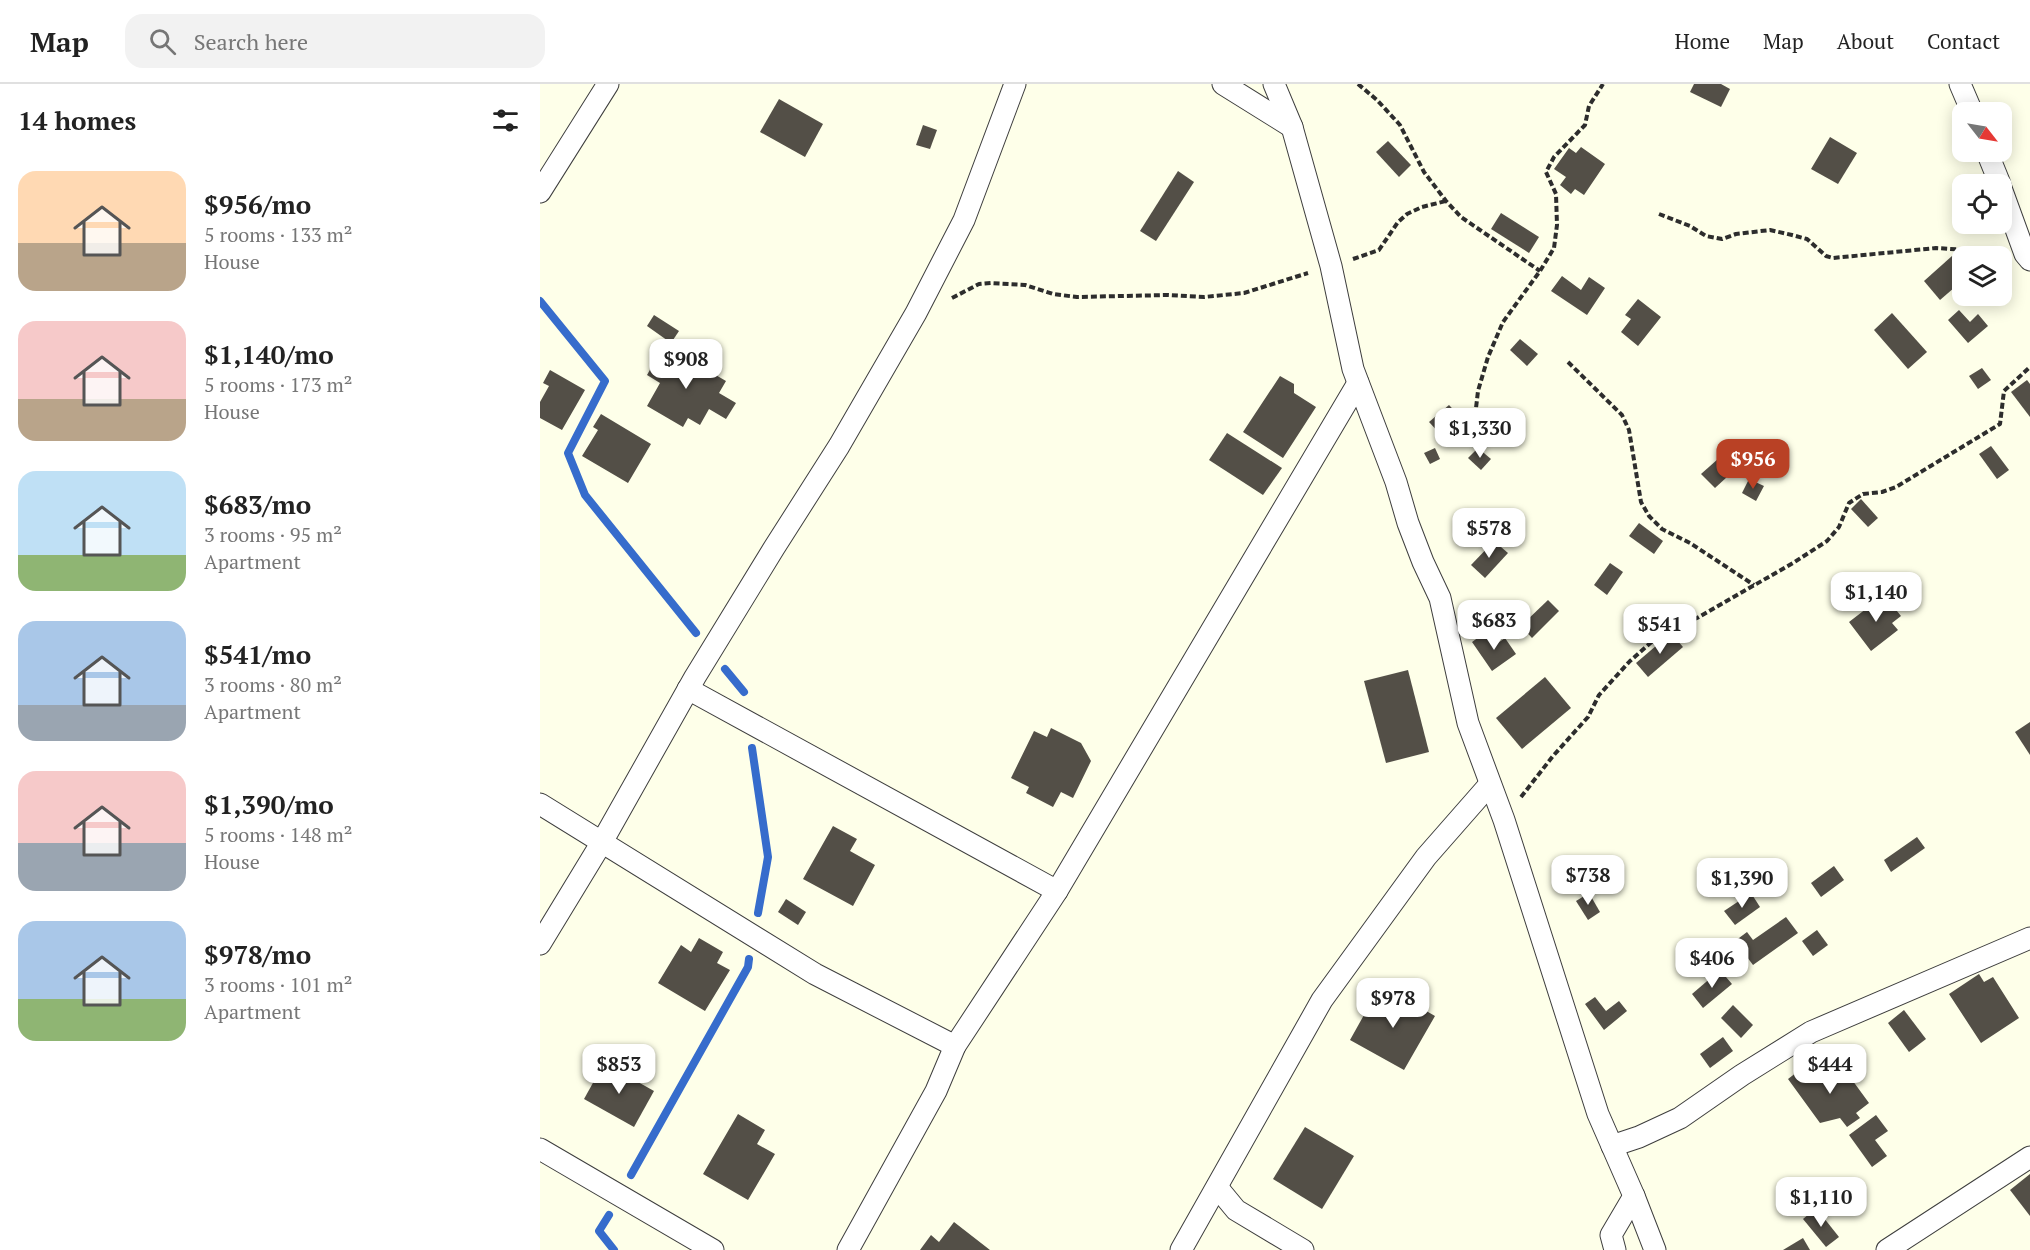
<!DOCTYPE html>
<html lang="en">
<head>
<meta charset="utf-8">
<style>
  :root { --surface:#fff; --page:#f2f2f2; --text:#222; --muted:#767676; --line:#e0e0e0; --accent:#b94125 }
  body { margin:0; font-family:"PT Serif",serif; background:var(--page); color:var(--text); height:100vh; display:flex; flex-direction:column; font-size:22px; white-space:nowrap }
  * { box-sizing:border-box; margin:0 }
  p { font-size:20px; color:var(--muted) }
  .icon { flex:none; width:33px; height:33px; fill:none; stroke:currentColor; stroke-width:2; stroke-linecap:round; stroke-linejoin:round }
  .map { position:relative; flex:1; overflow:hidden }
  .drawer { display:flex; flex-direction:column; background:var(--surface); width:540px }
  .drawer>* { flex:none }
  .needle { width:39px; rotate:121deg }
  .buttons { position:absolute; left:1412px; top:18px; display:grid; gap:12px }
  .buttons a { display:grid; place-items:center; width:60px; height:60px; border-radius:12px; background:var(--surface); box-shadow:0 3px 15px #0003; font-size:30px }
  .price { position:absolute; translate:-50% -51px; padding:0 14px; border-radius:12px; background:#fff; color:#222; font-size:20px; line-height:39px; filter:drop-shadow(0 2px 3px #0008) }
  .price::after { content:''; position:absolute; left:50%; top:36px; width:18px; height:14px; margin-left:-9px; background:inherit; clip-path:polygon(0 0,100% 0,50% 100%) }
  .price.active { background:var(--accent); color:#fff }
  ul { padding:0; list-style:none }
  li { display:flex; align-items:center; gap:18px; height:150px; padding:0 18px }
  li span { display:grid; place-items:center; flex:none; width:168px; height:120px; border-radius:18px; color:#555 }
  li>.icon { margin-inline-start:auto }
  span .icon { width:72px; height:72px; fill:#fffc; stroke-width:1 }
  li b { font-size:26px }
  h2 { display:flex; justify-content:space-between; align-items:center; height:72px; padding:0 18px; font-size:26px }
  header { display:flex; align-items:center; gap:36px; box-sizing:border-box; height:84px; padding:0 30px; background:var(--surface); border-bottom:2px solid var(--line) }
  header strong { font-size:28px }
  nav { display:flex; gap:33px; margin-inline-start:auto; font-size:21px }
  .search { width:420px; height:54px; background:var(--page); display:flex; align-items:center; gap:15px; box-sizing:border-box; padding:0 21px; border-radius:18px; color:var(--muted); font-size:22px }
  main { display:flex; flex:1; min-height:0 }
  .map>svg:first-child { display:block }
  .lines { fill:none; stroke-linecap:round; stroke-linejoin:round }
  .stream { stroke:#366ccc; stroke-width:8 }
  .building { fill:#534f47 }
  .street-casing { stroke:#3e3e3e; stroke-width:23 }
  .path { stroke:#2d2d2d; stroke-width:4; stroke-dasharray:6 3; stroke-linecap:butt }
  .street { stroke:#fff; stroke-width:21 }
</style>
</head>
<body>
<header>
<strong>Map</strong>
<div class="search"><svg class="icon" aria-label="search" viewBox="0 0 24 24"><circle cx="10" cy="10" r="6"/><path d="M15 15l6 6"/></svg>Search here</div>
<nav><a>Home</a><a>Map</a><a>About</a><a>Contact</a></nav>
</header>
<main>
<section class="drawer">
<h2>14 homes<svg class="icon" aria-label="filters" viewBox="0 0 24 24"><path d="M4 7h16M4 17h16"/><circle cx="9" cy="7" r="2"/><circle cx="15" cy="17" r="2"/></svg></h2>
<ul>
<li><span style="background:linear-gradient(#ffd9b3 60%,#b9a48a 0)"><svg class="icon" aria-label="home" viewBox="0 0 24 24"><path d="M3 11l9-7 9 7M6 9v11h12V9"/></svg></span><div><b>$956/mo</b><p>5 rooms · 133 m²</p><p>House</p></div></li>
<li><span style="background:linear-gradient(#f6c9c9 65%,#b9a48a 0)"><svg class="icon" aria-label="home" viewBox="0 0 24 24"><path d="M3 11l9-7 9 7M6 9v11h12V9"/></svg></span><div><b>$1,140/mo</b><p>5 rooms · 173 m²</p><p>House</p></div></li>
<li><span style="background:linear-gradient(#bfe0f5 70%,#8fb573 0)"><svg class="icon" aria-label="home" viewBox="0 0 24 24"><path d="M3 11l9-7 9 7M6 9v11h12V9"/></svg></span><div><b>$683/mo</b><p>3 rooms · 95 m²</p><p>Apartment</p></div></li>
<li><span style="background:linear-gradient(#a9c7e8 70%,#9aa5b1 0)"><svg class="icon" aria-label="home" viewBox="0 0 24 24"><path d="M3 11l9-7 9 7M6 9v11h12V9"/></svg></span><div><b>$541/mo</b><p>3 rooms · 80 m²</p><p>Apartment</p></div></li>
<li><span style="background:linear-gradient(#f6c9c9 60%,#9aa5b1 0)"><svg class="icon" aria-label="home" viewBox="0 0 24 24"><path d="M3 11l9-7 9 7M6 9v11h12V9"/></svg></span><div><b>$1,390/mo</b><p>5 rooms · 148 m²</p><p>House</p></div></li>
<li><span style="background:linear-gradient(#a9c7e8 65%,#8fb573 0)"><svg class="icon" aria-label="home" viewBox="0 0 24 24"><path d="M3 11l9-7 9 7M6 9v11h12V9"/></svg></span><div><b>$978/mo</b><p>3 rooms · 101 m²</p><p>Apartment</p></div></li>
</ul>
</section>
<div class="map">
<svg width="1490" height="1166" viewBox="0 0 1490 1166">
  <rect width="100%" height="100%" fill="#feffe9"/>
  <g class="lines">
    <g class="stream">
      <path d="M0,217L65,297L28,369L45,411L156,549"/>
      <path d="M185,585L204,608"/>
      <path d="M212,664L228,773L218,829"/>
      <path d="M91,1091L208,883L209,875"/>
      <path d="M69,1131L59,1147L74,1166"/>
    </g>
  </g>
  <g class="building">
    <path d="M1154,0H1181L1190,5L1181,23L1150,8Z"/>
    <path d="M239,15L283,40L265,73L220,48Z"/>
    <path d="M383,41L397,46L390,65L376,61Z"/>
    <path d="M1290,53L1317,69L1298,100L1271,85Z"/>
    <path d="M848,57L871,81L859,93L836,68Z"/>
    <path d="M1041,63L1065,80L1044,111L1035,105L1031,110L1020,101L1026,93L1014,85L1029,64L1036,69Z"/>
    <path d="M638,87L654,98L616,157L600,147Z"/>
    <path d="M961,129L999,153L989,169L951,145Z"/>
    <path d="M1412,172L1422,183V197L1400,216L1384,197Z"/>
    <path d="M1022,192L1041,206L1049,193L1065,204L1047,231L1011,207Z"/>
    <path d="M1098,215L1121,233L1098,262L1081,248L1091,235L1085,231Z"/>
    <path d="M1419,226L1430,238L1438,230L1448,242L1428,259L1408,236Z"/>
    <path d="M1352,229L1387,268L1368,285L1334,246Z"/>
    <path d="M114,231L139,247L131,259L107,242Z"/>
    <path d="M980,255L998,270L987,282L970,266Z"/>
    <path d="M124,261L186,297L179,309L196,319L186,335L169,325L160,341L148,334L143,343L107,322L120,299L107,291Z"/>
    <path d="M1442,284L1451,296L1438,305L1429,292Z"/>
    <path d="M10,286L45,306L22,346L0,334V318L9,302L3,299Z"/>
    <path d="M740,292L754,300V309L776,323L743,374L703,348Z"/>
    <path d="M1487,296L1490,300V333L1471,308Z"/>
    <path d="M909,321L922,335L902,352L889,338Z"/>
    <path d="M61,330L111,360L88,399L42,372L58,346L53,343Z"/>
    <path d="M687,349L742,384L723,411L669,376Z"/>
    <path d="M1451,362L1469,386L1457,395L1439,370Z"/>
    <path d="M895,364L900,375L890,380L884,369Z"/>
    <path d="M938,364L951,375L941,386L928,374Z"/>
    <path d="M1187,367L1200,381L1175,404L1161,390Z"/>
    <path d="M1209,395L1224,402L1216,417L1202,409Z"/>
    <path d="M1321,415L1338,434L1328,443L1311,425Z"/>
    <path d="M1099,439L1123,457L1114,470L1089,452Z"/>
    <path d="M954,457L968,469L945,494L931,481Z"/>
    <path d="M1070,479L1083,488L1067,511L1054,501Z"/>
    <path d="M1344,511L1361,532L1352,539L1358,546L1331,567L1309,538Z"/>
    <path d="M1008,516L1019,527L992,554L981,542Z"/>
    <path d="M946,548L955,561L965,554L976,570L952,587L932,558Z"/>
    <path d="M1131,549L1143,563L1108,593L1096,579Z"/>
    <path d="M868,586L889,668L846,679L824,597Z"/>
    <path d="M1005,593L1031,624L982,665L956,634Z"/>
    <path d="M1490,638V671L1475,648Z"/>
    <path d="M511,644L541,659L551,677L533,714L521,708L513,723L486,709L489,703L471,694L494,647L507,653Z"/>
    <path d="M293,742L317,755L310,767L335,781L313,822L263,795Z"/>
    <path d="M1377,753L1385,764L1351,788L1344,776Z"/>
    <path d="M1294,782L1304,796L1281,813L1271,799Z"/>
    <path d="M1049,809L1060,828L1048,836L1036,817Z"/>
    <path d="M1211,809L1220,823L1195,841L1184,827Z"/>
    <path d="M246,815L266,828L258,841L238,828Z"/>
    <path d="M1246,833L1258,849L1213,881L1195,857L1207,848L1213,856Z"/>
    <path d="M1277,846L1288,861L1273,872L1262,857Z"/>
    <path d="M159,854L183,868L177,879L190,886L165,927L118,899L141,861L151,868Z"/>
    <path d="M1180,886L1192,900L1163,924L1152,910Z"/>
    <path d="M1439,890L1444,898L1453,893L1479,934L1441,959L1409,910Z"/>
    <path d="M848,905L895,932L864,986L810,956L829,922L836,926Z"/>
    <path d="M1055,913L1066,927L1079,917L1087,927L1064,946L1045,920Z"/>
    <path d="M1193,921L1213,941L1201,954L1181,934Z"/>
    <path d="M1364,926L1386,955L1369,968L1348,939Z"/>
    <path d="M1183,953L1193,967L1170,984L1160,970Z"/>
    <path d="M1299,978L1329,1019L1316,1029L1320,1034L1307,1043L1300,1034L1280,1039L1248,995L1265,982L1275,996Z"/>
    <path d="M64,979L114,1007L94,1043L44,1015Z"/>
    <path d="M198,1030L225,1046L217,1060L235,1070L208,1116L163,1090Z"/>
    <path d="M1336,1031L1348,1047L1335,1056L1347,1072L1332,1083L1309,1051Z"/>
    <path d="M765,1043L814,1072L782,1125L733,1095Z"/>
    <path d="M1490,1090V1132L1470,1106Z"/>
    <path d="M1276,1124L1299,1153L1286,1163L1263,1135Z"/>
    <path d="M414,1138L450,1166H380L391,1151L399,1158Z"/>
    <path d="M1263,1154L1270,1166H1243Z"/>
  </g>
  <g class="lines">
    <defs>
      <g id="street">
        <path d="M683,0L752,43"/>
        <path d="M734,0L752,43L791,182L813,285L856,398L868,439L883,478L900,514L928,639L964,736L1058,1030L1094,1112L1115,1166"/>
        <path d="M1420,0L1432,28"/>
        <path d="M1447,68L1460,100"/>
        <path d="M1461,104L1485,170L1490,176"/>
        <path d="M0,108L68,0"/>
        <path d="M148,605L517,807"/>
        <path d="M0,720L275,890L415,962"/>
        <path d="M0,860L62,758L155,593L234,464L299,362L376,229L424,136L475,0"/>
        <path d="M1072,1062L1099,1053L1140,1034L1202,991L1271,948L1490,854"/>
        <path d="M0,1065L173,1166"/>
        <path d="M677,1103L696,1126L763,1166"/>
        <path d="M308,1166L396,1007L415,962L517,807L818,299"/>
        <path d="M641,1166L782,916L886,773L950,700"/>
        <path d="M1075,1166L1071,1151L1094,1112"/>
        <path d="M1347,1166L1490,1073"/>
      </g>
    </defs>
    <use href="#street" class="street-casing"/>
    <g class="path">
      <path d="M818,0L837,16L860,41L884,88L906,117L921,133L1000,187"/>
      <path d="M1119,130L1150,142L1166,152L1182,155L1196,150L1230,146L1252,151L1267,155L1286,172L1293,174L1396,164L1458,168"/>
      <path d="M813,175L839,166L858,138L867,130L882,123L906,117"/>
      <path d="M412,214L439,200L451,199L485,201L513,210L537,213L628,211L664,213L704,209L768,189"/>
      <path d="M1028,278L1082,331L1089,346L1101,418L1109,432L1122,445L1150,459L1214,501"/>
      <path d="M934,341L938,307L948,273L963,238L1000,187L1014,164L1017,141L1016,110L1006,88L1014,73L1045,41L1049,22L1063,0"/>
      <path d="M981,713L1013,672L1048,633L1059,611L1090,577L1124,547L1157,534L1253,479L1287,457L1299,443L1309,419L1323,410L1342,408L1356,403L1460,340L1464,307L1490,283"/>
    </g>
    <use href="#street" class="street"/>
  </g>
</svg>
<div class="buttons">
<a><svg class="needle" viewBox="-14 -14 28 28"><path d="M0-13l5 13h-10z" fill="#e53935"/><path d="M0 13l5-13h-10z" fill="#767676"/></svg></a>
<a><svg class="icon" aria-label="locate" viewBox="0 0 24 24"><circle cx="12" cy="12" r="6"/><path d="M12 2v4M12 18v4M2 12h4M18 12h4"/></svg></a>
<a><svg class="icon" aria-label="layers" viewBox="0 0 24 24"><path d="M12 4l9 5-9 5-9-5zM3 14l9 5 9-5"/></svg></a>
</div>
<b class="price" style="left:146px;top:306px">$908</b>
<b class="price" style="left:940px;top:375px">$1,330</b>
<b class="price active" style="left:1213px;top:406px">$956</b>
<b class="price" style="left:949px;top:475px">$578</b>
<b class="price" style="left:1336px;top:539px">$1,140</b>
<b class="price" style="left:954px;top:567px">$683</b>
<b class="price" style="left:1120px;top:571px">$541</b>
<b class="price" style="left:1048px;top:822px">$738</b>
<b class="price" style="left:1202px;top:825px">$1,390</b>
<b class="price" style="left:1172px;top:905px">$406</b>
<b class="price" style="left:853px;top:945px">$978</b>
<b class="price" style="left:79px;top:1011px">$853</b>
<b class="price" style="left:1290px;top:1011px">$444</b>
<b class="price" style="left:1281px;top:1144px">$1,110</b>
</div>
</main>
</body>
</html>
